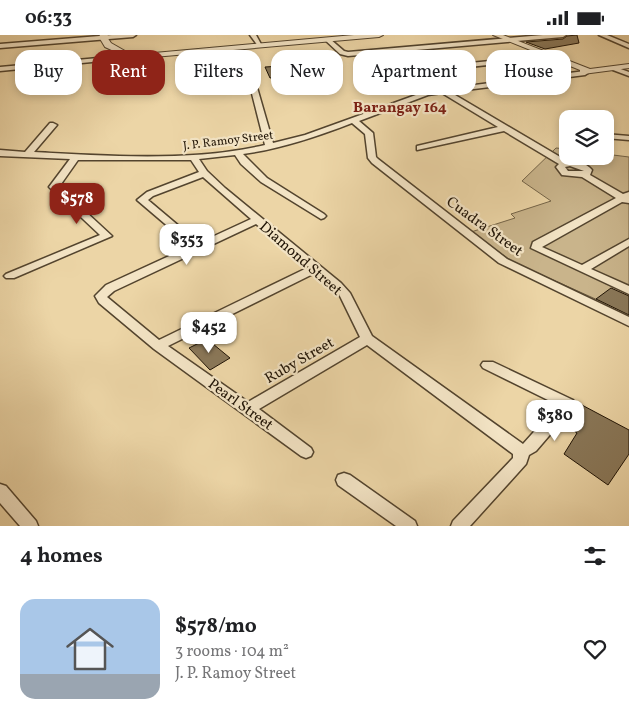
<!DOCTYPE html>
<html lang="en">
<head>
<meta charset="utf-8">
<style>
  :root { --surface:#fff; --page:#f2f2f2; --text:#202124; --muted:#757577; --accent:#8f2418 }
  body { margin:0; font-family:Vollkorn,serif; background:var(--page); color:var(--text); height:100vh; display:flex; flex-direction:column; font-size:19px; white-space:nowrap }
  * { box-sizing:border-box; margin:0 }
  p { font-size:16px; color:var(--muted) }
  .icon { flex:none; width:28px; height:28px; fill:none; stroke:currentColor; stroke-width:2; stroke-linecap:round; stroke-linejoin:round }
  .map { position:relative; height:491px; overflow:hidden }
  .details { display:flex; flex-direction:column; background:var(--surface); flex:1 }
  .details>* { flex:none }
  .banner { position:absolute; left:15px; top:15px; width:600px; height:45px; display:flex; gap:10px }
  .tools { position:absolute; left:559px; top:75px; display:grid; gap:10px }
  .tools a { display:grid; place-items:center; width:55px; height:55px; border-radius:10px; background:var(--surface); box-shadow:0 2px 8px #0003; font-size:25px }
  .price { position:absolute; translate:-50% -42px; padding:0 11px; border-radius:10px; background:#fff; color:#222; font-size:16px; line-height:32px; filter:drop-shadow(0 1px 2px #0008) }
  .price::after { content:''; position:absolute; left:50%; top:30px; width:15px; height:11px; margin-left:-8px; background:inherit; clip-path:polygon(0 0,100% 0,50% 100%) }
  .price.selected { background:var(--accent); color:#fff }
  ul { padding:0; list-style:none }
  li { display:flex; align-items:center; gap:15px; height:125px; padding:0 20px }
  li span { display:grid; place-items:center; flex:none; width:140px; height:100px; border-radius:15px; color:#555 }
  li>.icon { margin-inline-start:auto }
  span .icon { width:60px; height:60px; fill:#fffc; stroke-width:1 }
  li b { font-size:21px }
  h2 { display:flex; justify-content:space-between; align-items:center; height:60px; padding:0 20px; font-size:21px }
  .pill { padding:0 18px; border-radius:15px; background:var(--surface); box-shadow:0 2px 8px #0003; font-size:18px; line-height:45px }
  .pill.selected { background:var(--accent); color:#fff }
  .status { display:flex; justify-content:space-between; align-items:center; height:35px; padding:0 25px; background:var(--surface); direction:ltr }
  .status svg { height:14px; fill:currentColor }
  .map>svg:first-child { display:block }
  .green { fill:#c9b48b; stroke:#746448 }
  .building { fill:#8a7859; stroke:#201406 }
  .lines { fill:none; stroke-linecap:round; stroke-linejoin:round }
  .minor-casing { stroke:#53442e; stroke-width:3 }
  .tertiary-casing { stroke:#53442e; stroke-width:2 }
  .minor { fill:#f3e4c5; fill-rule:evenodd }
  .tertiary { fill:#f3e4c5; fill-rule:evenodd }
  .labels { text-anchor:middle; stroke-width:4.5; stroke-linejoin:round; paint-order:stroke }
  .far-street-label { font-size:12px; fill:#201406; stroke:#f3e4c5 }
  .far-quarter-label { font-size:15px; font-weight:bold; fill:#7a1f14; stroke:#f3e4c5 }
  .street-label { font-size:15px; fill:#201406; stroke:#f3e4c5 }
</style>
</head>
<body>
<div class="status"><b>06:33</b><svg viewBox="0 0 49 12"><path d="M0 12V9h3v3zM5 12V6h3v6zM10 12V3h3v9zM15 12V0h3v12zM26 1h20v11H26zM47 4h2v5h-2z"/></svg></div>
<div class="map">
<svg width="629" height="491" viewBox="0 0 629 491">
  <rect width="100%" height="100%" fill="#ecd5a6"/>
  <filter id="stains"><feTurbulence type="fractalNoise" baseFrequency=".004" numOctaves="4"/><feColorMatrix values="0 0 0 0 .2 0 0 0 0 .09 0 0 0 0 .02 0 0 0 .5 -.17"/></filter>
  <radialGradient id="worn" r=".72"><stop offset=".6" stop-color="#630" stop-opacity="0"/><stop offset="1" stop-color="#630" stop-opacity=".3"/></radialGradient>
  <path class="green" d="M556,113L567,114L568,121H605V119L629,122V279L513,227L471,197L515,183L511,179L551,166L522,146Z"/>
  <g class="building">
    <path d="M577,0L579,8L545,14L526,7L563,4L567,1Z"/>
    <path d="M281,31L286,41L270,43L265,32Z"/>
    <path d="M611,253L629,261V280L596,264Z"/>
    <path d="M207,304L230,323L210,335L189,313Z"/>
    <path d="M580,369L629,395V419L608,450L564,419L577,398L564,389Z"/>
  </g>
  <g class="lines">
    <defs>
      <g id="minor">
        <path d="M112,0H136L133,2L0,13V9Z"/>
        <path d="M250,0H256L262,11H258Z"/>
        <path d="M543,0H566L563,2L348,21L340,19L325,5L330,4L344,16L348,17Z"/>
        <path d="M599,0H607L629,9V13Z"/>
        <path d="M131,20L134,22L133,23L0,36V32Z"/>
        <path d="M551,20L554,22L553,23L460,33L457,31L460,29Z"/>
        <path d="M615,32L629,37V41L613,35L612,34Z"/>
        <path d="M249,33L252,35L273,108L305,100L427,56L585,36L588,38L585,40L450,57L567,126C576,125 586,128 592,135L590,140L623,159L629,157V168L622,167L542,212L582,230L629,204V211L591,234L629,251V259L531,213L533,207L616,163L582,142L562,140L556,132L559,129L504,96L417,115V111L498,92L442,58L428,60L359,86L373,98L376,122L378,124L507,224L629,282V291L499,228L372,128L368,123L365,99L352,88C316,102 280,114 243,119L267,143L324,179L326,181L324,183L321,184L261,147L241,129L235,120L199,124L207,136L225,153L341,248L350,258L372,301L523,409L558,370L483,333L481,330L483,327H493L573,365L575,369L573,373L536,416L529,420L526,429L470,491H451L453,486L513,423V419L367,310L259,374L311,413L313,417L311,421L306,423L301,421L154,314L99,268L95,261L106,250L191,211L137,165L147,157L199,137L191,125H78L59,152L112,201L14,243H6L4,241L6,239L100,200L49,152L70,124L0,121V115L25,117L50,88H53L57,90L34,117C110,121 191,127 265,110L246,35ZM570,131L584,136H568L565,132ZM203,142L251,184L199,208L148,165L153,161ZM256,189L309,232L159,305L107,262L114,256ZM315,238L339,259L360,302L248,367L168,311Z"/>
        <path d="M605,99L629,101V105L605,103Z"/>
        <path d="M344,438L350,440L415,486L417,491H396L338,450L336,445L338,440Z"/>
        <path d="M0,449L6,451L36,486L38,491H20L0,468Z"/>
      </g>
      <g id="tertiary">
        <path d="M100,0H108L107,2L111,8L132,20L354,0H383L379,2L131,24L105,12L99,2Z"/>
        <path d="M493,0H503L590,34L629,29V33L583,39H580V35Z"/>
      </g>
    </defs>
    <use href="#minor" class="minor-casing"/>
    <use href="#tertiary" class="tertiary-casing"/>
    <use href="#minor" class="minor"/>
    <use href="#tertiary" class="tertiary"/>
  </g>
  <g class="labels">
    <g class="far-street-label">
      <text transform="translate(228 105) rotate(-7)" y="4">J. P. Ramoy Street</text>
    </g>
    <g class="far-quarter-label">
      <text x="400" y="77">Barangay 164</text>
    </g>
    <g class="street-label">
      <text transform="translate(485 191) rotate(36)" y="5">Cuadra Street</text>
      <text transform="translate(301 223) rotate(41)" y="5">Diamond Street</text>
      <text transform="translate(299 325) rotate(-30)" y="5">Ruby Street</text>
      <text transform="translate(241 369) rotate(36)" y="5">Pearl Street</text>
    </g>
  </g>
  <rect width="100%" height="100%" filter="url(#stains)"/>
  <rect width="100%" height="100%" fill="url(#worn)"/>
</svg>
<div class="tools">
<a><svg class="icon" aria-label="layers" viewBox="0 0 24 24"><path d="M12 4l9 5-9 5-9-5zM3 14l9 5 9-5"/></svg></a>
</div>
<b class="price selected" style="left:77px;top:190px">$578</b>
<b class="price" style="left:187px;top:231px">$353</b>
<b class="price" style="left:209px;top:319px">$452</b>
<b class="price" style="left:555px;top:407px">$380</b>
<div class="banner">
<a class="pill">Buy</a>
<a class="pill selected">Rent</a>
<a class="pill">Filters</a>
<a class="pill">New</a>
<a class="pill">Apartment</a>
<a class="pill">House</a>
</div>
</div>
<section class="details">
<h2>4 homes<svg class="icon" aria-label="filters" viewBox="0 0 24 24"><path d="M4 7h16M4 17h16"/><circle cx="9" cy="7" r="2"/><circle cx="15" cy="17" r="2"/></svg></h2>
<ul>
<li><span style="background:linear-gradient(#a9c7e8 75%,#9aa5b1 0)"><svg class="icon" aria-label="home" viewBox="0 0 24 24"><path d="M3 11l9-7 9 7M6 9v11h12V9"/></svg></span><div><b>$578/mo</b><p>3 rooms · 104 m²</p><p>J. P. Ramoy Street</p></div><svg class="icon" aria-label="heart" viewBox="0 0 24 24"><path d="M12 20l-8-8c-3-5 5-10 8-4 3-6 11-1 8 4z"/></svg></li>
</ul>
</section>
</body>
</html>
